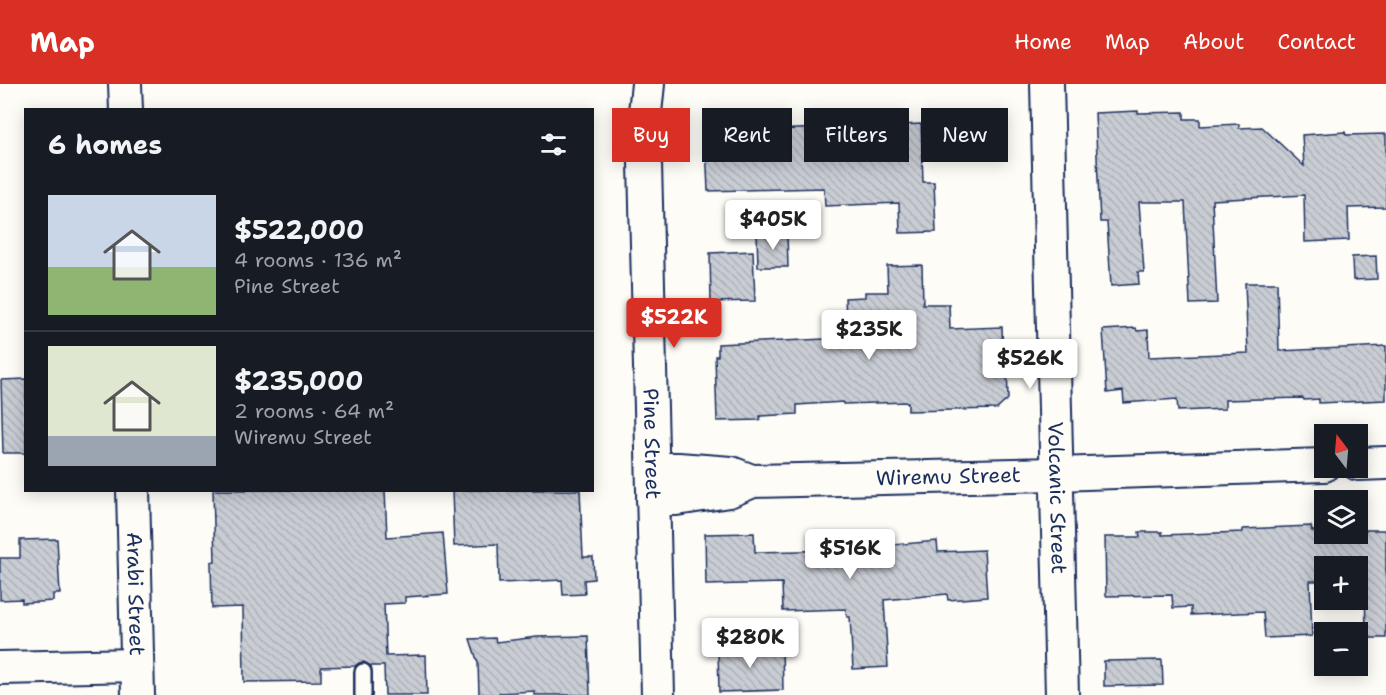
<!DOCTYPE html>
<html lang="en">
<head>
<meta charset="utf-8">
<style>
  :root { --surface:#171b24; --page:#242831; --text:#f1f3f6; --muted:#9ea1a6; --line:#363941; --accent:#d93025 }
  body { margin:0; font-family:"Shantell Sans",sans-serif; background:var(--page); color:var(--text); height:100vh; display:flex; flex-direction:column; font-size:22px; white-space:nowrap }
  * { box-sizing:border-box; margin:0 }
  p { font-size:20px; color:var(--muted) }
  .icon { flex:none; width:33px; height:33px; fill:none; stroke:currentColor; stroke-width:2; stroke-linecap:round; stroke-linejoin:round }
  .map { position:relative; flex:1; overflow:hidden }
  .details { position:absolute; left:24px; top:24px; width:570px; height:384px; display:flex; flex-direction:column; background:var(--surface); border-radius:0px; box-shadow:0 3px 15px #0003 }
  .details>* { flex:none }
  .guide { position:absolute; left:612px; top:24px; width:570px; height:54px; display:flex; gap:12px }
  .needle { width:39px; rotate:344deg }
  .buttons { position:absolute; left:1314px; top:340px; display:grid; gap:12px }
  .buttons a { display:grid; place-items:center; width:54px; height:54px; border-radius:0px; background:var(--surface); box-shadow:0 3px 15px #0003; font-size:30px }
  .price { position:absolute; translate:-50% -51px; padding:0 14px; border-radius:6px; background:#fff; color:#222; font-size:20px; line-height:39px; filter:drop-shadow(0 2px 3px #0008) }
  .price::after { content:''; position:absolute; left:50%; top:36px; width:18px; height:14px; margin-left:-9px; background:inherit; clip-path:polygon(0 0,100% 0,50% 100%) }
  .price.on { background:var(--accent); color:#fff }
  ul { padding:0; list-style:none }
  li { display:flex; align-items:center; gap:18px; height:150px; padding:0 24px }
  li+li { border-top:2px solid var(--line) }
  li span { display:grid; place-items:center; flex:none; width:168px; height:120px; border-radius:0px; color:#555 }
  li>.icon { margin-inline-start:auto }
  span .icon { width:72px; height:72px; fill:#fffc; stroke-width:1 }
  li b { font-size:26px }
  h2 { display:flex; justify-content:space-between; align-items:center; height:72px; padding:0 24px; font-size:26px }
  .chip { padding:0 21px; border-radius:0px; background:var(--surface); box-shadow:0 3px 15px #0003; font-size:21px; line-height:54px }
  .chip.on { background:var(--accent); color:#fff }
  header { display:flex; align-items:center; gap:36px; box-sizing:border-box; height:84px; padding:0 30px; background:var(--accent); color:#fff }
  header strong { font-size:28px }
  nav { display:flex; gap:33px; margin-inline-start:auto; font-size:21px }
  .map>svg:first-child { display:block }
  .building { fill:url(#building-back-hatch); stroke:#1b2f5e; stroke-width:1.5 }
  .lines { fill:none; stroke-linecap:round; stroke-linejoin:round }
  .lane-casing { stroke:#1b2f5e; stroke-width:20 }
  .street-casing { stroke:#1b2f5e; stroke-width:36 }
  .lane { stroke:#fdfcf7; stroke-width:15 }
  .street { stroke:#fdfcf7; stroke-width:32 }
  .labels { text-anchor:middle; stroke-width:4.5; stroke-linejoin:round; paint-order:stroke }
  .street-label { font-size:21px; fill:#1b2f5e; stroke:#fdfcf7 }
</style>
</head>
<body>
<header>
<strong>Map</strong>
<nav><a>Home</a><a>Map</a><a>About</a><a>Contact</a></nav>
</header>
<div class="map">
<svg width="1386" height="611" viewBox="0 0 1386 611">
  <defs>
    <pattern id="building-back-hatch" width="6" height="6" patternUnits="userSpaceOnUse" patternTransform="scale(1.5)"><rect width="6" height="6" fill="#c9ccd3"/><path d="M-1 5l2 2M0 0l6 6M5-1l2 2" fill="none" stroke="#acb0b8"/></pattern>
  </defs>
  <rect width="100%" height="100%" fill="#fdfcf7"/>
  <filter id="ink" filterUnits="userSpaceOnUse"><feTurbulence type="fractalNoise" baseFrequency=".0167" numOctaves="2"/><feDisplacementMap in="SourceGraphic" scale="12" xChannelSelector="R" yChannelSelector="G"/><feConvolveMatrix kernelMatrix="1 2 1 2 8 2 1 2 1" color-interpolation-filters="sRGB"/></filter>
  <g filter="url(#ink)">
    <g class="building">
      <path d="M1138,27V29L1184,28V35H1200V42L1239,40V44L1262,43L1304,82L1302,51L1345,48L1346,51L1386,50V123L1348,124L1349,156L1305,158L1304,111L1212,116L1217,219L1190,220L1185,118H1139L1144,188H1138L1139,200L1111,202L1107,138H1100L1095,29Z"/>
      <path d="M750,36L751,47L822,44V40L877,38V37L900,36V41L921,40L923,98H934L936,148L900,149L899,119L825,122L824,104L708,107L705,37Z"/>
      <path d="M787,150L788,183H758L757,151Z"/>
      <path d="M753,167L755,217L711,218L710,169Z"/>
      <path d="M1376,172L1377,195L1353,196L1352,173Z"/>
      <path d="M922,181L923,220H949L950,245L1002,243L1003,280H1007L1008,315L997,325L908,327V318L843,320V318L797,321V330L760,332V336L717,337L715,272H718V260L847,254L845,214L865,213V208H888L887,182Z"/>
      <path d="M1245,199H1277L1279,267L1386,262V316L1319,319V315L1304,316L1303,314L1225,316V325L1178,327L1177,315L1124,319L1123,307L1107,309L1103,246L1136,244L1137,247L1148,246L1149,273L1248,269Z"/>
      <path d="M26,295V369H3L1,296Z"/>
      <path d="M213,406H385L387,453L443,449L448,510L405,513V519L384,520L386,572L426,571L427,611H385L384,582H371L364,578L359,579L355,582L321,583V597L244,598L243,523L212,524L211,478L215,477Z"/>
      <path d="M452,406H580L583,473H593L594,495L584,496L585,510L563,511L562,496L499,499L498,460L454,462Z"/>
      <path d="M1311,442L1312,447H1324V450H1358V446H1386V554H1366L1365,496H1358V483H1324V497H1310L1312,552L1265,554L1263,528L1191,531V523L1173,524L1172,511L1106,512L1105,453H1140L1139,448H1162V451L1243,448V445Z"/>
      <path d="M754,449L755,468L843,466V458L881,456V462L937,457L938,468L984,466L987,513L948,516L947,510L884,516L888,583L853,585L850,533H847L846,525L783,527L782,499L706,501L705,450Z"/>
      <path d="M57,455L60,510H53V517L22,519V515L0,516V474H20V456Z"/>
      <path d="M588,552L590,611H534V607L499,609V611L479,610L478,579L470,555L495,554L496,558L537,553Z"/>
      <path d="M782,562L783,606L719,608L718,564Z"/>
      <path d="M1162,576L1163,601L1104,602V577Z"/>
    </g>
    <g class="lines">
      <defs>
        <path id="lane" d="M363,588V611"/>
        <g id="street">
          <path d="M125,0L126,26"/>
          <path id="s1" d="M648,0L644,38L658,611"/>
          <path id="s2" d="M1047,0L1062,611"/>
          <path d="M1358,380L1386,379"/>
          <path d="M653,385H678L731,389L749,396"/>
          <path id="s3" d="M133,406L138,611"/>
          <path id="s4" d="M653,415H676L729,407L753,397L1057,390L1324,381"/>
          <path d="M0,584L137,581"/>
        </g>
      </defs>
      <use href="#lane" class="lane-casing"/>
      <use href="#street" class="street-casing"/>
      <use href="#lane" class="lane"/>
      <use href="#street" class="street"/>
    </g>
  </g>
  <g class="labels">
    <g class="street-label">
      <text dy="7" stroke="none"><textPath href="#s1" startOffset="360">Pine Street</textPath></text>
      <text dy="7" stroke="none"><textPath href="#s4" startOffset="298">Wiremu Street</textPath></text>
      <text dy="7" stroke="none"><textPath href="#s2" startOffset="414">Volcanic Street</textPath></text>
      <text dy="7" stroke="none"><textPath href="#s3" startOffset="104">Arabi Street</textPath></text>
    </g>
  </g>
</svg>
<div class="buttons">
<a><svg class="needle" viewBox="-14 -14 28 28"><path d="M0-13l5 13h-10z" fill="#e53935"/><path d="M0 13l5-13h-10z" fill="#9ea1a6"/></svg></a>
<a><svg class="icon" aria-label="layers" viewBox="0 0 24 24"><path d="M12 4l9 5-9 5-9-5zM3 14l9 5 9-5"/></svg></a>
<a>+</a>
<a>−</a>
</div>
<b class="price" style="left:773px;top:167px">$405K</b>
<b class="price on" style="left:674px;top:265px">$522K</b>
<b class="price" style="left:869px;top:277px">$235K</b>
<b class="price" style="left:1030px;top:306px">$526K</b>
<b class="price" style="left:850px;top:496px">$516K</b>
<b class="price" style="left:750px;top:585px">$280K</b>
<div class="guide">
<a class="chip on">Buy</a>
<a class="chip">Rent</a>
<a class="chip">Filters</a>
<a class="chip">New</a>
</div>
<section class="details">
<h2>6 homes<svg class="icon" aria-label="filters" viewBox="0 0 24 24"><path d="M4 7h16M4 17h16"/><circle cx="9" cy="7" r="2"/><circle cx="15" cy="17" r="2"/></svg></h2>
<ul>
<li><span style="background:linear-gradient(#c9d6e8 60%,#8fb573 0)"><svg class="icon" aria-label="home" viewBox="0 0 24 24"><path d="M3 11l9-7 9 7M6 9v11h12V9"/></svg></span><div><b>$522,000</b><p>4 rooms · 136 m²</p><p>Pine Street</p></div></li>
<li><span style="background:linear-gradient(#dfe7d0 75%,#9aa5b1 0)"><svg class="icon" aria-label="home" viewBox="0 0 24 24"><path d="M3 11l9-7 9 7M6 9v11h12V9"/></svg></span><div><b>$235,000</b><p>2 rooms · 64 m²</p><p>Wiremu Street</p></div></li>
</ul>
</section>
</div>
</body>
</html>
